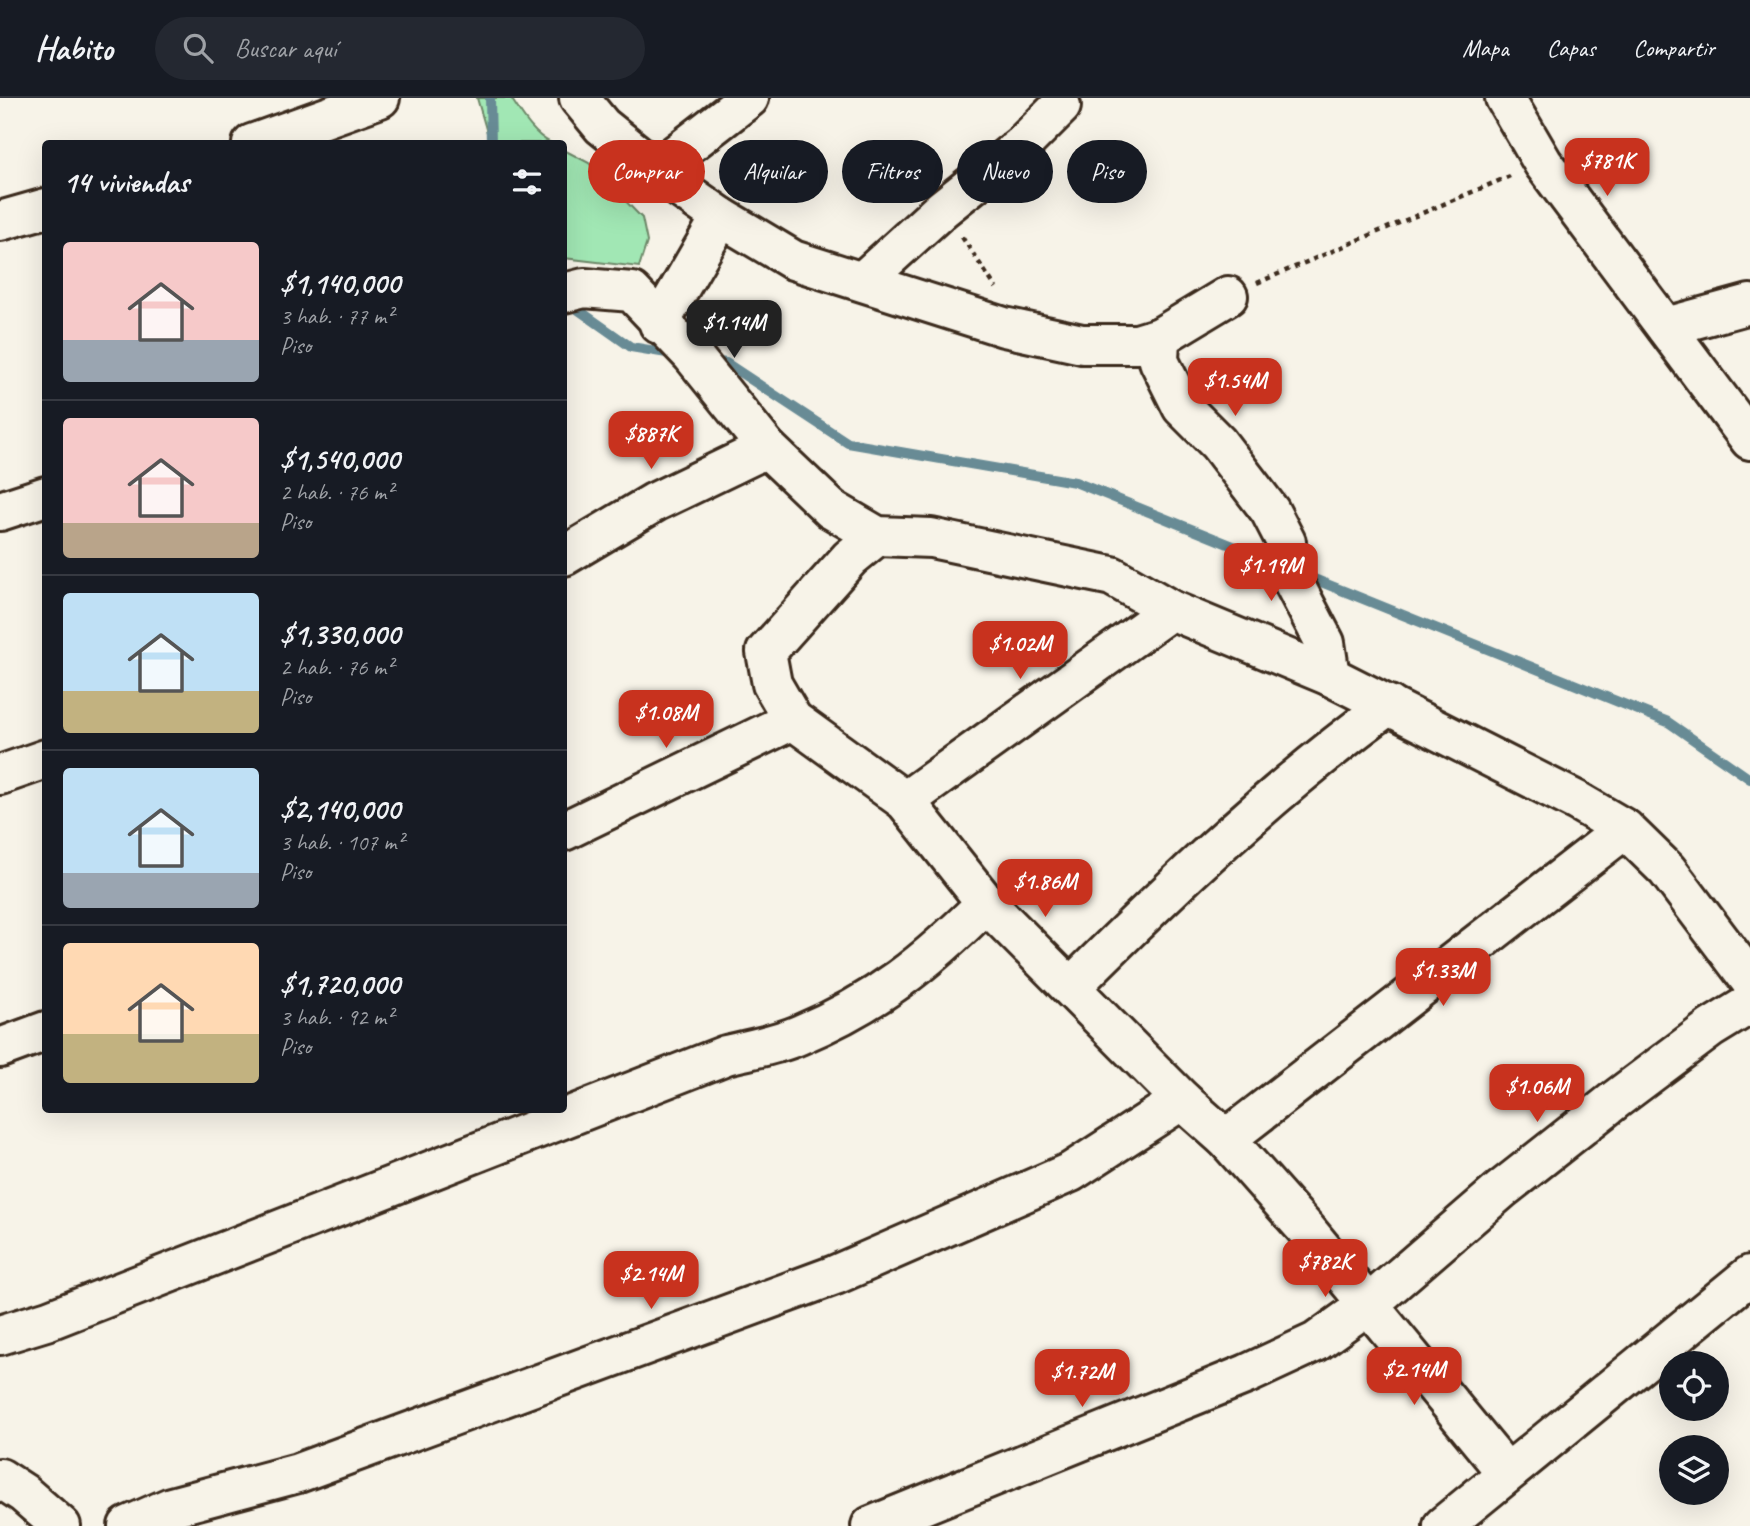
<!DOCTYPE html>
<html lang="es">
<head>
<meta charset="utf-8">
<style>
  :root { --surface:#171b24; --page:#242831; --text:#f1f3f6; --muted:#9ea1a6; --line:#363941; --accent:#c8321e }
  body { margin:0; font-family:Caveat,sans-serif; background:var(--page); color:var(--text); height:100vh; display:flex; flex-direction:column; font-size:26px; white-space:nowrap }
  * { box-sizing:border-box; margin:0 }
  p { font-size:23px; color:var(--muted) }
  .icon { flex:none; width:38px; height:38px; fill:none; stroke:currentColor; stroke-width:2; stroke-linecap:round; stroke-linejoin:round }
  .map { position:relative; flex:1; overflow:hidden }
  .side { position:absolute; left:42px; top:42px; width:525px; height:973px; display:flex; flex-direction:column; background:var(--surface); border-radius:7px; box-shadow:0 7px 28px #0002 }
  .side>* { flex:none }
  .top-card { position:absolute; left:588px; top:42px; width:665px; height:63px; display:flex; gap:14px }
  .buttons { position:absolute; left:1659px; top:1253px; display:grid; gap:14px }
  .buttons a { display:grid; place-items:center; width:70px; height:70px; border-radius:50%; background:var(--surface); box-shadow:0 7px 28px #0002; font-size:35px }
  .price { position:absolute; translate:-50% -60px; padding:0 16px; border-radius:14px; background:var(--accent); color:#fff; font-size:23px; line-height:46px; filter:drop-shadow(0 2px 4px #0008) }
  .price::after { content:''; position:absolute; left:50%; top:42px; width:21px; height:16px; margin-left:-10px; background:inherit; clip-path:polygon(0 0,100% 0,50% 100%) }
  .price.current { background:#222; color:#fff }
  ul { padding:0; list-style:none }
  li { display:flex; align-items:center; gap:21px; height:175px; padding:0 21px }
  li+li { border-top:2px solid var(--line) }
  li span { display:grid; place-items:center; flex:none; width:196px; height:140px; border-radius:7px; color:#555 }
  li>.icon { margin-inline-start:auto }
  span .icon { width:84px; height:84px; fill:#fffc; stroke-width:1 }
  li b { font-size:30px }
  h2 { display:flex; justify-content:space-between; align-items:center; height:84px; padding:0 21px; font-size:30px }
  .pill { padding:0 24px; border-radius:32px; background:var(--surface); box-shadow:0 7px 28px #0002; font-size:24px; line-height:63px }
  .pill.current { background:var(--accent); color:#fff }
  header { display:flex; align-items:center; gap:42px; box-sizing:border-box; height:98px; padding:0 35px; background:var(--surface); border-bottom:2px solid var(--line) }
  header strong { font-size:33px }
  nav { display:flex; gap:38px; margin-inline-start:auto; font-size:24px }
  .search { width:490px; height:63px; background:var(--page); display:flex; align-items:center; gap:18px; box-sizing:border-box; padding:0 24px; border-radius:38px; color:var(--muted); font-size:26px }
  .map>svg:first-child { display:block }
  .green { fill:#a1e7b4; stroke:#6e8869; stroke-width:2 }
  .lines { fill:none; stroke-linecap:round; stroke-linejoin:round }
  .stream { stroke:#678b95; stroke-width:10 }
  .minor-casing { stroke:#3b2a1e; stroke-width:44 }
  .path { stroke:#3b2a1e; stroke-width:4.5; stroke-dasharray:5 5; stroke-linecap:butt }
  .minor { stroke:#f7f3e8; stroke-width:38 }
</style>
</head>
<body>
<header>
<strong>Habito</strong>
<div class="search"><svg class="icon" aria-label="search" viewBox="0 0 24 24"><circle cx="10" cy="10" r="6"/><path d="M15 15l6 6"/></svg>Buscar aquí</div>
<nav><a>Mapa</a><a>Capas</a><a>Compartir</a></nav>
</header>
<div class="map">
<svg width="1750" height="1428" viewBox="0 0 1750 1428">
  <rect width="100%" height="100%" fill="#f7f3e8"/>
  <filter id="ink" filterUnits="userSpaceOnUse"><feTurbulence type="fractalNoise" baseFrequency=".0143" numOctaves="2"/><feDisplacementMap in="SourceGraphic" scale="14" xChannelSelector="R" yChannelSelector="G"/><feConvolveMatrix kernelMatrix="1 2 1 2 8 2 1 2 1" color-interpolation-filters="sRGB"/></filter>
  <g filter="url(#ink)">
    <g class="green">
      <path d="M477,0H511C522,17 533,36 551,45H490Z"/>
      <path d="M564,52L589,65L642,120L647,144L639,169L564,160Z"/>
    </g>
    <g class="lines">
      <g class="stream">
        <path d="M490,0L491,46"/>
        <path d="M570,206L631,249L673,256"/>
        <path d="M712,263L726,265L848,345L1075,384L1280,467"/>
        <path d="M1304,477L1668,624L1750,681"/>
      </g>
      <defs>
        <g id="minor">
          <path d="M579,0L602,28L674,86L721,119L793,162L1004,229L1082,246H1137L1160,239L1228,198"/>
          <path d="M1505,0L1543,65L1750,342"/>
          <path d="M252,46L380,0"/>
          <path d="M657,71L749,0"/>
          <path d="M0,123L46,110"/>
          <path d="M863,183L942,111L1021,48L1061,8"/>
          <path d="M564,195L584,190L632,194L692,257L767,350L831,411L877,438L931,440L1112,478L1171,512L1330,578L1577,703L1625,731L1667,772L1750,882"/>
          <path d="M659,226L721,119"/>
          <path d="M1666,229L1750,206"/>
          <path d="M1160,239L1159,263L1182,309L1218,345L1270,413L1286,444L1288,474L1325,545L1330,578"/>
          <path d="M0,413L46,398"/>
          <path d="M877,438L850,460L766,554L772,586L793,622L905,703L986,805L1182,1002L1226,1041L1305,1130L1506,1374"/>
          <path d="M564,458L655,404L767,350"/>
          <path d="M0,677L46,661"/>
          <path d="M905,703L1171,512"/>
          <path d="M564,733L793,622"/>
          <path d="M1072,888C1172,788 1274,691 1389,607"/>
          <path d="M0,950L46,933"/>
          <path d="M1226,1041L1625,731"/>
          <path d="M0,1237L49,1222L726,957C750,951 776,947 799,937C876,905 927,864 986,805"/>
          <path d="M0,1380L23,1395L61,1428"/>
          <path d="M128,1428L171,1409L298,1375L835,1177L1071,1074L1182,1002"/>
          <path d="M871,1428L1247,1276L1316,1244L1369,1206L1501,1092L1615,1002L1711,930L1750,906"/>
          <path d="M1443,1428L1750,1177"/>
        </g>
      </defs>
      <use href="#minor" class="minor-casing"/>
      <g class="path">
        <path d="M962,139L996,190"/>
        <path d="M1257,185L1510,78"/>
      </g>
      <use href="#minor" class="minor"/>
    </g>
  </g>
</svg>
<div class="buttons">
<a><svg class="icon" aria-label="locate" viewBox="0 0 24 24"><circle cx="12" cy="12" r="6"/><path d="M12 2v4M12 18v4M2 12h4M18 12h4"/></svg></a>
<a><svg class="icon" aria-label="layers" viewBox="0 0 24 24"><path d="M12 4l9 5-9 5-9-5zM3 14l9 5 9-5"/></svg></a>
</div>
<b class="price" style="left:1607px;top:100px">$781K</b>
<b class="price current" style="left:734px;top:262px">$1.14M</b>
<b class="price" style="left:1235px;top:320px">$1.54M</b>
<b class="price" style="left:651px;top:373px">$887K</b>
<b class="price" style="left:1271px;top:505px">$1.19M</b>
<b class="price" style="left:1020px;top:583px">$1.02M</b>
<b class="price" style="left:666px;top:652px">$1.08M</b>
<b class="price" style="left:1045px;top:821px">$1.86M</b>
<b class="price" style="left:1443px;top:910px">$1.33M</b>
<b class="price" style="left:1537px;top:1026px">$1.06M</b>
<b class="price" style="left:1325px;top:1201px">$782K</b>
<b class="price" style="left:651px;top:1213px">$2.14M</b>
<b class="price" style="left:1414px;top:1309px">$2.14M</b>
<b class="price" style="left:1082px;top:1311px">$1.72M</b>
<div class="top-card">
<a class="pill current">Comprar</a>
<a class="pill">Alquilar</a>
<a class="pill">Filtros</a>
<a class="pill">Nuevo</a>
<a class="pill">Piso</a>
</div>
<section class="side">
<h2>14 viviendas<svg class="icon" aria-label="filters" viewBox="0 0 24 24"><path d="M4 7h16M4 17h16"/><circle cx="9" cy="7" r="2"/><circle cx="15" cy="17" r="2"/></svg></h2>
<ul>
<li><span style="background:linear-gradient(#f6c9c9 70%,#9aa5b1 0)"><svg class="icon" aria-label="home" viewBox="0 0 24 24"><path d="M3 11l9-7 9 7M6 9v11h12V9"/></svg></span><div><b>$1,140,000</b><p>3 hab. · 77 m²</p><p>Piso</p></div></li>
<li><span style="background:linear-gradient(#f6c9c9 75%,#b9a48a 0)"><svg class="icon" aria-label="home" viewBox="0 0 24 24"><path d="M3 11l9-7 9 7M6 9v11h12V9"/></svg></span><div><b>$1,540,000</b><p>2 hab. · 76 m²</p><p>Piso</p></div></li>
<li><span style="background:linear-gradient(#bfe0f5 70%,#c2b280 0)"><svg class="icon" aria-label="home" viewBox="0 0 24 24"><path d="M3 11l9-7 9 7M6 9v11h12V9"/></svg></span><div><b>$1,330,000</b><p>2 hab. · 76 m²</p><p>Piso</p></div></li>
<li><span style="background:linear-gradient(#bfe0f5 75%,#9aa5b1 0)"><svg class="icon" aria-label="home" viewBox="0 0 24 24"><path d="M3 11l9-7 9 7M6 9v11h12V9"/></svg></span><div><b>$2,140,000</b><p>3 hab. · 107 m²</p><p>Piso</p></div></li>
<li><span style="background:linear-gradient(#ffd9b3 65%,#c2b280 0)"><svg class="icon" aria-label="home" viewBox="0 0 24 24"><path d="M3 11l9-7 9 7M6 9v11h12V9"/></svg></span><div><b>$1,720,000</b><p>3 hab. · 92 m²</p><p>Piso</p></div></li>
</ul>
</section>
</div>
</body>
</html>
